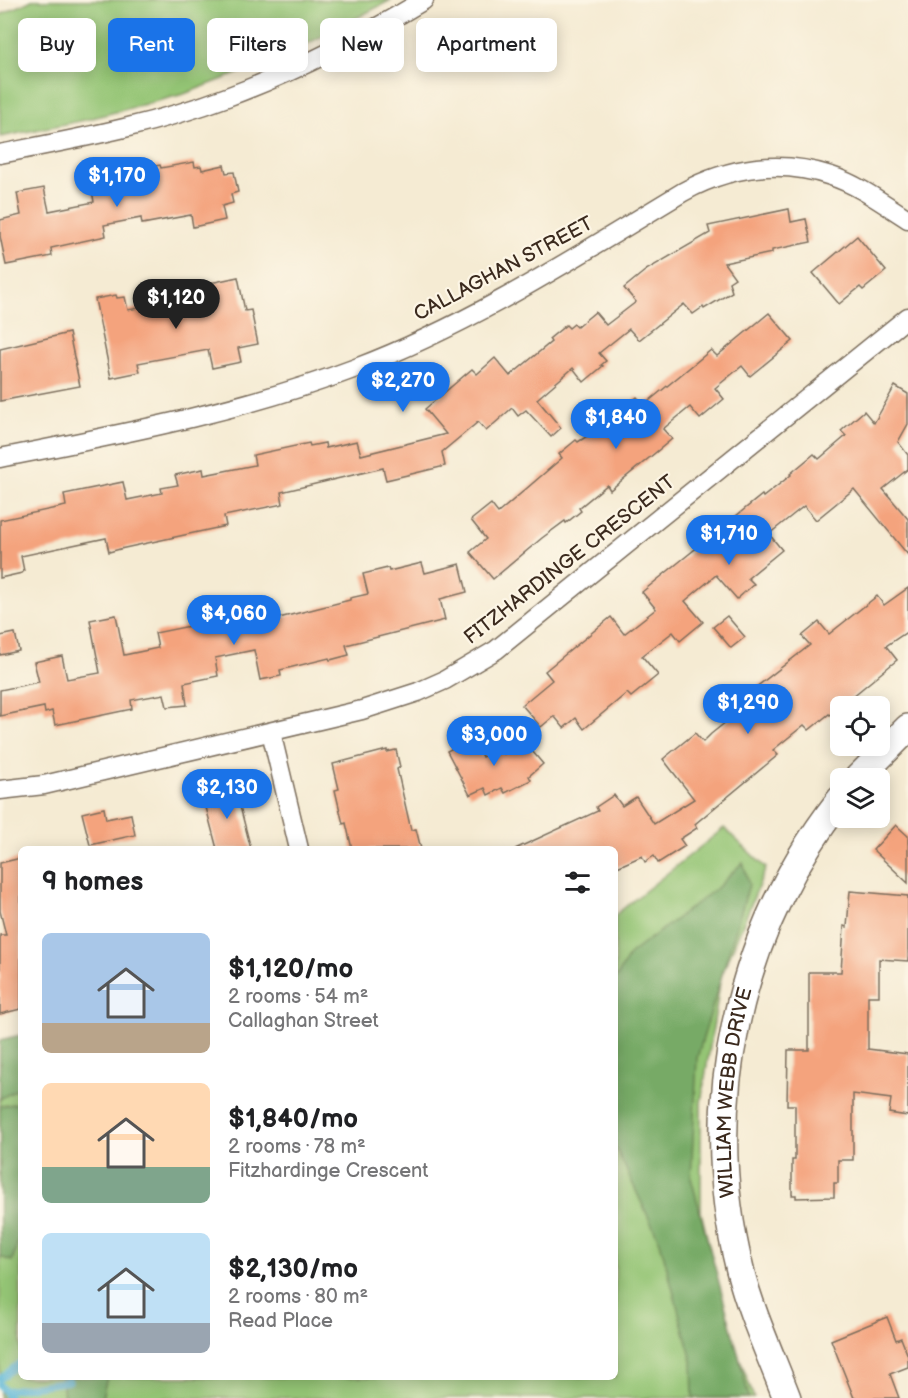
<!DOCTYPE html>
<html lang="en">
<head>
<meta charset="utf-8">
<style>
  :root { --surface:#fff; --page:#f6f6f6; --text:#202124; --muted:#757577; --accent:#1a73e8 }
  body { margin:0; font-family:"Balsamiq Sans",sans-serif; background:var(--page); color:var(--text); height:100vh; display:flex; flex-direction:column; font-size:22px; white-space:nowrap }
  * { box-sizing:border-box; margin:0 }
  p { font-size:20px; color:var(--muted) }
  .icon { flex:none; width:33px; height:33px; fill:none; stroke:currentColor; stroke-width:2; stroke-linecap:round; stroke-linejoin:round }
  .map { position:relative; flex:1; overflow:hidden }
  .sheet { position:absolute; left:18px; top:846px; width:600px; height:534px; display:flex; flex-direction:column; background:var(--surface); border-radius:9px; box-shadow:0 3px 15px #0003 }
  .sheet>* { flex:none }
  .hud { position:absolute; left:18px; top:18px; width:600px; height:54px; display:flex; gap:12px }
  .buttons { position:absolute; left:830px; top:696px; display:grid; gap:12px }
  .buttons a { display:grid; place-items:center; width:60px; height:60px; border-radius:9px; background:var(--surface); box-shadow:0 3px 15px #0003; font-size:30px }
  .price { position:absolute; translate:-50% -51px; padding:0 14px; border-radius:21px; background:var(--accent); color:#fff; font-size:20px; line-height:39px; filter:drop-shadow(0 2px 3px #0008) }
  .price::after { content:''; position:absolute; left:50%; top:36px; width:18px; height:14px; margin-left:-9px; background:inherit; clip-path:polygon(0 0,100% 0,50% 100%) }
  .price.on { background:#222; color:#fff }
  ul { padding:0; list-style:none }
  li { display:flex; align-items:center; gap:18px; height:150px; padding:0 24px }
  li span { display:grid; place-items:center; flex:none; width:168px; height:120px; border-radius:9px; color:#555 }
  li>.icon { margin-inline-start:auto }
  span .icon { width:72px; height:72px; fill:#fffc; stroke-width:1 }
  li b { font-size:26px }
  h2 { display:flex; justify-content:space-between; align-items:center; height:72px; padding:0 24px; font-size:26px }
  .tag { padding:0 21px; border-radius:9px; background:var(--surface); box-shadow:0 3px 15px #0003; font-size:21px; line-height:54px }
  .tag.on { background:var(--accent); color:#fff }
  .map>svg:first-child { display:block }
  .green { fill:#94c575; stroke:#68784a; stroke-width:1.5 }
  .forest { fill:#7a6; stroke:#596a42; stroke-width:1.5 }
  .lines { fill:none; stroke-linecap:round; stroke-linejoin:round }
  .stream { stroke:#59b6d7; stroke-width:7 }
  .building { fill:#f4a37d }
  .minor-casing { stroke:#7c6e5d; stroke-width:21 }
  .secondary-casing { stroke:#7c6e5d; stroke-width:30 }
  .minor { stroke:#fff; stroke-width:18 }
  .secondary { stroke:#fff; stroke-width:27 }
  .labels { text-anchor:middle; stroke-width:4.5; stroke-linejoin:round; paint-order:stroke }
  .street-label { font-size:20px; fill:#3b2a1e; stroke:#fcf5e5 }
</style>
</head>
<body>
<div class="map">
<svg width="908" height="1398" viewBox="0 0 908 1398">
  <rect width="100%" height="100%" fill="#fcf5e5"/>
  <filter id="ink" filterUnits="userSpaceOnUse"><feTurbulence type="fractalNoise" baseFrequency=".0167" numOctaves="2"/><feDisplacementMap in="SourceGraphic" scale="12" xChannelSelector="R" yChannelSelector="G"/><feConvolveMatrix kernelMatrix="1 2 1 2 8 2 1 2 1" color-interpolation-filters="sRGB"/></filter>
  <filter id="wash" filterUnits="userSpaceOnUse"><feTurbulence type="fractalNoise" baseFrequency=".008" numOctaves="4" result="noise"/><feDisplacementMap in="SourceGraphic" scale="24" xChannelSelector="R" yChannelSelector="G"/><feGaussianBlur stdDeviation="1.35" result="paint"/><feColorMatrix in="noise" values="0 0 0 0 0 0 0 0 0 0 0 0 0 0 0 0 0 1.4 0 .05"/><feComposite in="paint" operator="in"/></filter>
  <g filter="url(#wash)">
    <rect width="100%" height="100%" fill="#f5ebd3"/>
    <g class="green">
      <path d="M32,0H391L286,55L184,94L85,120L0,137V15Z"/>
      <path d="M724,828L766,868L721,977L701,1103V1212L727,1322L754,1398H0V1040L21,1035V1377H615V915Z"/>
    </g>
    <g class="forest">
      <path d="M743,862L749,885L697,1058L691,1178L739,1357L749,1398H693L692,1361L660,1242L615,1146V980L630,954L718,887Z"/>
      <path d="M21,1035V1087L0,1099V1040Z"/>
      <path d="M20,1103L21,1232L12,1261L0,1257V1106Z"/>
      <path d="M62,1377H107L102,1398H64Z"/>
    </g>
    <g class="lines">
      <g class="stream">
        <path d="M0,1379L21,1362"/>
        <path d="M0,1385L9,1398"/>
        <path d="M4,1391L69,1381"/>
      </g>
    </g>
    <g id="blocks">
      <g class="building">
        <path d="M194,162L195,167L201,166L202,170L224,165L226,173L234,172L238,192L231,194L233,203L222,206L225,220L193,227L191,215L142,224L141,218L104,225L106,236L51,248L52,256L6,265L0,236V220L21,215L17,193L44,188L49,211L94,202L90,179L160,165L161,168Z"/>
        <path d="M789,209L791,222L806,219L811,242L772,250V253L724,263L735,278L729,282L732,292L704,309L703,307L693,314L684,304L639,340L629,329L599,353L606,361L601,365L603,366L584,382L573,368L537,399L561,428L551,437L526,410L518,416L512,408L486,431L478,422L442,452L445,466L386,480L383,468L281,492L283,504L224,516L226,526L120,549L109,552L106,538L21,556L24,571L22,573L0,578V520L66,506L64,494L123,482L127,500L162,493L161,488L178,485L175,475L203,469L204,475L255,465L253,455L309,443L310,446L325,443L326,448L357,441L361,455L446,434L425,409L472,369L477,374L495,358L510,376L551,342L549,339L566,325L569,328L574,324L577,327L595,312L606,325L636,302L624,288L646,270L710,233L708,226Z"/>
        <path d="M857,236L886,271L863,290L860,287L839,304L813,273Z"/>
        <path d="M238,277L245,311L251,310L258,344L238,348L241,362L212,368L208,350L138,363L140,372L111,378L95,299L116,295L117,298L125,297L128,310L172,302L174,310L214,302L210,283Z"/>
        <path d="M769,313L793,341L750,376L742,366L715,388L724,399L700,419L690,407L663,429L672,439L610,490L607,485L579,508L581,511L566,523L565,521L542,538L493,579L470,552L486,539L471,520L491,504L498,513L562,458L559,454L576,440L578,442L589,435L631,430L617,414L637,397L644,405L711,350L717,356Z"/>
        <path d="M69,333L80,386L0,401V349Z"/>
        <path d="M895,386L908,394V424L898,442L908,455V469L883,489L908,519V555L854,489L816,520L804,506L769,534L782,550L748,578L754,584L737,599L716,575L685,601L703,622L680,641L673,632L642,656L658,675L631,697L627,693L584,729L576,718L564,728L555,717H553L541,727L522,705L552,680L545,671L611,617L624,634L656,609L642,592L762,495L763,497L791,475L790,474L814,454L819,459L846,436L841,431L864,411L874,423Z"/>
        <path d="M422,563L425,573L460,564L467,592L440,599L445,620L346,645L349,655L330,660L329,658L280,670L281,676L260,680L254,650L215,658L218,676L184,683L187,705L167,707L164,694L131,700L132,709L55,725L52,711L45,713L44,707L0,716V690L39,682L34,662L62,656L67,679L100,673L90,620L116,615L124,655L158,648L155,633L220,620V616L248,611L247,604L263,601L267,621L350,600V598L368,594L363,574L388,568L389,571Z"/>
        <path d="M908,588V631L886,646L897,660L830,715L829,714L809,730L804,725L773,750L778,755L695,824L697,828L680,839L685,846L658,863L654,856L645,862L642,856L615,868V849H515L598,811L596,807L614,795L622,806L636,797L654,824L694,799L663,759L695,733L703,742L711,734L742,709L737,702L810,645L802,636L819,622L829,634L877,596L884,605Z"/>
        <path d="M727,616L745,637L731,648L713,627Z"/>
        <path d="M15,633L19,651L0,655V636Z"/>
        <path d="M473,738L482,757L501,747L504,754L522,739L543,764L529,776L531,780L505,793L502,788L488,795L485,788L470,795L447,751Z"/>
        <path d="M387,750V752L396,750L400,767L397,769L411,830L416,829L421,849H352L346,823L343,824L335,790L339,789L333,764Z"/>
        <path d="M235,787L251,849H217L203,796Z"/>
        <path d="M104,808L106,819L131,814L135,835L90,845L82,813Z"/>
        <path d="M896,825L908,836V883L873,850Z"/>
        <path d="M21,858V1009L0,1014V935H6L0,911V863Z"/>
        <path d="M850,891L908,896V961L879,959V996H868V1049L908,1054V1116L889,1113L891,1099L853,1094V1160H838V1183H834V1197L796,1198V1195H792V1160H795V1105H787L788,1050H809V972H841L844,926L847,927Z"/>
        <path d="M887,1317L896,1340L901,1338L908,1356V1367L890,1374L899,1398H854L831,1340Z"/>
      </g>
    </g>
  </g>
  <g filter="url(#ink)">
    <use href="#blocks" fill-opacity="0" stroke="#7c6e5d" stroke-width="1.5"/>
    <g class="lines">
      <defs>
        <g id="minor">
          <path d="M0,154C76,139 154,125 227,97C295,72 361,38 424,0"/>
          <path d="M0,458C121,434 240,412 356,368C472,324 577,256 683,192C729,167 780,159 831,176C859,185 884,204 908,219"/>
          <path d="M271,732L299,849"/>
          <path d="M0,790L44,785L362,710L418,692L445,680L496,650L908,317"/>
        </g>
        <g id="secondary">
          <path d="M858,778L908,728"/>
          <path id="s1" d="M787,1398C771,1356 751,1313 740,1270C699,1107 737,932 840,800"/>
        </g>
      </defs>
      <use href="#minor" class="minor-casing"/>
      <use href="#secondary" class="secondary-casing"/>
      <use href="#minor" class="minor"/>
      <use href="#secondary" class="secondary"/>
    </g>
  </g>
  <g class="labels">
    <g class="street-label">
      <text transform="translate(503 268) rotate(-28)" y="7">CALLAGHAN STREET</text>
      <text transform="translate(569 559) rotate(-38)" y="7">FITZHARDINGE CRESCENT</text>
      <text dy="7" stroke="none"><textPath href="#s1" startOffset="316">WILLIAM WEBB DRIVE</textPath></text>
    </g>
  </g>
</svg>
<div class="buttons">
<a><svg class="icon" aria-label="locate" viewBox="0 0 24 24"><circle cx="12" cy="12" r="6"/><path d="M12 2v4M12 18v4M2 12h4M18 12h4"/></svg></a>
<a><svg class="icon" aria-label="layers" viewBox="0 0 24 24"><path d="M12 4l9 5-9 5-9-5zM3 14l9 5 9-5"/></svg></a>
</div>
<b class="price" style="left:117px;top:208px">$1,170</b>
<b class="price on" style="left:176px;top:330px">$1,120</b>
<b class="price" style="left:403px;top:413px">$2,270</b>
<b class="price" style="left:616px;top:450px">$1,840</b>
<b class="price" style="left:729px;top:566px">$1,710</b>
<b class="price" style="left:234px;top:646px">$4,060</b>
<b class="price" style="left:748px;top:735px">$1,290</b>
<b class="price" style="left:494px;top:767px">$3,000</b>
<b class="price" style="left:227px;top:820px">$2,130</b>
<div class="hud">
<a class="tag">Buy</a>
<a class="tag on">Rent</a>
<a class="tag">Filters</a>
<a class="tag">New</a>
<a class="tag">Apartment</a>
</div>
<section class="sheet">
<h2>9 homes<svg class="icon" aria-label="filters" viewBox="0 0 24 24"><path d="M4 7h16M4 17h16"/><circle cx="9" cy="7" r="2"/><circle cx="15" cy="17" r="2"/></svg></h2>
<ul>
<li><span style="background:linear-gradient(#a9c7e8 75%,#b9a48a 0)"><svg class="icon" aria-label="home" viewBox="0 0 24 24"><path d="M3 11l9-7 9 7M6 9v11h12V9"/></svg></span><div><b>$1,120/mo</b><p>2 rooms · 54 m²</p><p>Callaghan Street</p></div></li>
<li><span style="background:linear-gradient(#ffd9b3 70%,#7fa58c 0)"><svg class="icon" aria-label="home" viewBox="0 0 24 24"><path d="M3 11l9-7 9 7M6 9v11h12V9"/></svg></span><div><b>$1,840/mo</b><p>2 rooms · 78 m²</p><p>Fitzhardinge Crescent</p></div></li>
<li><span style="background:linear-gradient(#bfe0f5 75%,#9aa5b1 0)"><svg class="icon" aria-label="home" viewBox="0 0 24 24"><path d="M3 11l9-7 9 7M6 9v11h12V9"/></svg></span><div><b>$2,130/mo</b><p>2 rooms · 80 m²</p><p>Read Place</p></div></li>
</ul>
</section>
</div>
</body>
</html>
